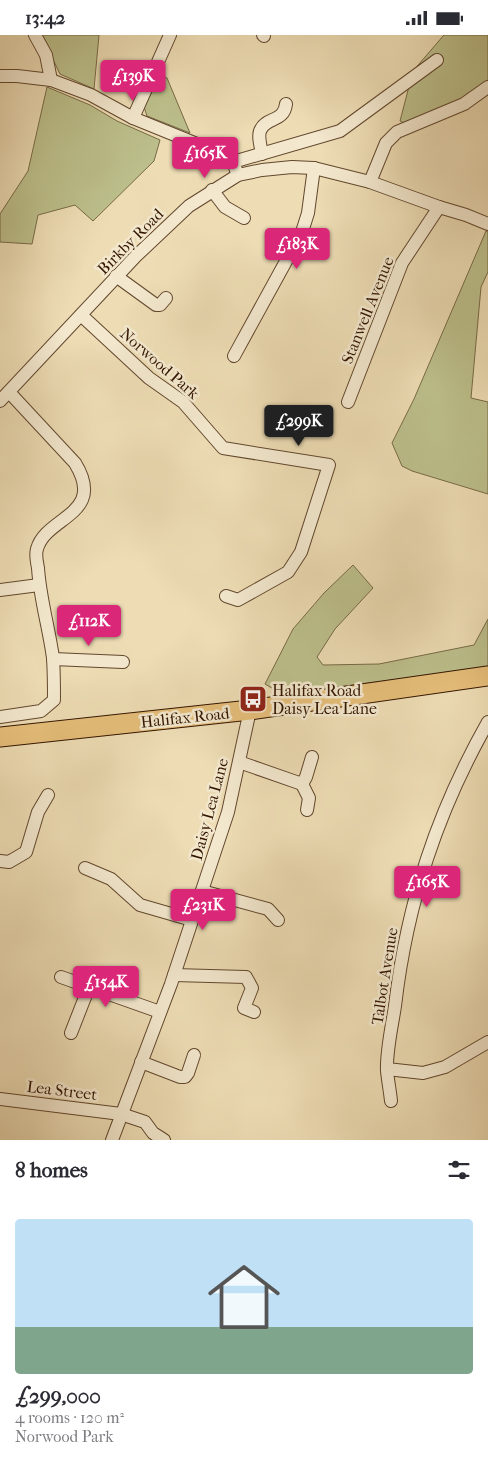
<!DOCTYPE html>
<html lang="en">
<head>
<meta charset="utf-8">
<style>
  :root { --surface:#fff; --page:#f2f2f3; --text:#2b2b33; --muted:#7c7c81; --line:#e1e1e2; --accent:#db2777 }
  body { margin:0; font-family:"IM FELL French Canon",serif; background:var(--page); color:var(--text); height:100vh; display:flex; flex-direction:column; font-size:19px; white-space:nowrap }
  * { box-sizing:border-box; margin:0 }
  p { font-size:16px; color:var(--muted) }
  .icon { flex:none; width:28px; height:28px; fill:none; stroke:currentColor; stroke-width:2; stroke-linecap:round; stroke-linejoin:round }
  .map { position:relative; height:1105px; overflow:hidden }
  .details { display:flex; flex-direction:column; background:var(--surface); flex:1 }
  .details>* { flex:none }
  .price { position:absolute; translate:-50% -42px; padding:0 11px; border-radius:5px; background:var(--accent); color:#fff; font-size:16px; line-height:32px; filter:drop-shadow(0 1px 2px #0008) }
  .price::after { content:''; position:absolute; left:50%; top:30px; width:15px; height:11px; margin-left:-8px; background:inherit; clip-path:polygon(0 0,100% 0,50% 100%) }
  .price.selected { background:#222; color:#fff }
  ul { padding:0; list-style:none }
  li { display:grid; align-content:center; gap:10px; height:265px; padding:0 15px }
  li+li { border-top:1px solid var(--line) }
  li span { display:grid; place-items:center; height:155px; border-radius:5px; color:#555 }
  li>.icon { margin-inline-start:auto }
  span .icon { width:90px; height:90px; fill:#fffc; stroke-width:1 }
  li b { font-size:21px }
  h2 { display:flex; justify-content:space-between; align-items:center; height:60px; padding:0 15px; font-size:21px }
  .status { display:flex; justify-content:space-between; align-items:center; height:35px; padding:0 25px; background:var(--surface); direction:ltr }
  .status svg { height:14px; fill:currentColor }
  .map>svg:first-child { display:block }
  .green { fill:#bcbf8b; stroke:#786a46 }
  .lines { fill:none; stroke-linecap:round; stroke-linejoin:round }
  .minor-casing { stroke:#62472d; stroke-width:14 }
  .highway-casing { stroke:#331500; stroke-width:21 }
  .minor { stroke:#f3e8ce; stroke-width:12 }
  .highway { stroke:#e6be7a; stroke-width:19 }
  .labels { text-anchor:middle; stroke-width:5; stroke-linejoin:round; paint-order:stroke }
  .street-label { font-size:16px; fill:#331500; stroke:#f3e8ce }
  .poi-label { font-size:16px; fill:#331500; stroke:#f3e8ce; text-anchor:start }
</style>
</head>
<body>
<div class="status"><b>13:42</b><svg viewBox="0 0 49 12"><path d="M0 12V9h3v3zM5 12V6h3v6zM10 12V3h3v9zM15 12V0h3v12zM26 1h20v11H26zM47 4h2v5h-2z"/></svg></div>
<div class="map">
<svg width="488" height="1105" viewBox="0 0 488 1105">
  <rect width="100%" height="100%" fill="#eddcb4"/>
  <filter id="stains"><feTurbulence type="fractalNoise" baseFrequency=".004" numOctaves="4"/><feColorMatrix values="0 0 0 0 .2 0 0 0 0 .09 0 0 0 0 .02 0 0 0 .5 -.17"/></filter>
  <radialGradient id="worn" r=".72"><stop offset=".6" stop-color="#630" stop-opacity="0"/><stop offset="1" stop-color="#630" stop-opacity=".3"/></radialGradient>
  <g class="green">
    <path d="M41,0H99L94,54L60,39Z"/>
    <path d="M444,0H488V47L460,67L409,90L400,86L413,36Z"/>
    <path d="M161,40L167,43L190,98L147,81L144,72Z"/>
    <path d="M47,52L90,70L117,86L160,105L154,126L93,186L75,170L38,180L32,209L0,207V179L28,136Z"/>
    <path d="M486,196L488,197V237L481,252L471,363L488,367V459L412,436L402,431L392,408L414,364Z"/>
    <path d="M353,530L373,553L335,594L317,622L323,630L379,629L474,610L488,584V633L282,659L265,649L293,594L324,558Z"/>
  </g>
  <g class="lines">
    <defs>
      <g id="minor">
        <path d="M35,0L46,20L51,45"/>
        <path d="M263,0L264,1"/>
        <path d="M0,41H17L51,45L91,60L133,83L224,120L233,127L238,140"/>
        <path d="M133,83L170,0"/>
        <path d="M262,119C261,112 257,100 261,94C267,82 284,87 286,69"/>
        <path d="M233,127L340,96L437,25"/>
        <path d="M370,147L386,108L397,97L464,69L488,52"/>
        <path d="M212,155L225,172L244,183"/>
        <path d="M116,241L156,270H160L166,263"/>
        <path d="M81,280L149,343L183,367L223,413L329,430L301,517L288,537L238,565L226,561"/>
        <path d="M234,321L302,197L308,178L314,133"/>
        <path d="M0,366L136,221L189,171L238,140L262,135L292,132L314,133L370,147L439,172L466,180L488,189"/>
        <path d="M348,367L402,228L439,172"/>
        <path d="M0,555L39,550"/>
        <path d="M53,624L123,627"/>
        <path d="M0,682L41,676L54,665C54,651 54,637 53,623C49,593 40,564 38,533C37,527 35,520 37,514C46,481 107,480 75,428L9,357"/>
        <path d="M239,727L302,749L306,742L312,722"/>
        <path d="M302,749L309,763L307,775"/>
        <path d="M0,826L9,827L26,817L38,777L48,760"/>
        <path d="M85,833L111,844L140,870L192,885"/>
        <path d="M202,856L268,874L278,885"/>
        <path d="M174,940L246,942L252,953L244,973L254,977"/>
        <path d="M61,942L160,977"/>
        <path d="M71,998L89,952"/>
        <path d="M141,1027L180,1042H185L188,1038L194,1020"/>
        <path d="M387,1034L423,1038L445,1032L488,1007"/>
        <path d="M0,1064L121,1079L145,1087L153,1098L164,1105"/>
        <path d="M391,1066C390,1056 388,1046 387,1036C386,1017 392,991 395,971C407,868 437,777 488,687"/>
        <path d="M112,1105L171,949L228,777L250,675"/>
      </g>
      <path id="highway" d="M0,702L250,675L488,641"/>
    </defs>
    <use href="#minor" class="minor-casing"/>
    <use href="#highway" class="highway-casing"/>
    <use href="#minor" class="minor"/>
    <use href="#highway" class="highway"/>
  </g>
  <defs>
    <symbol id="bus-square" viewBox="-11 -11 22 22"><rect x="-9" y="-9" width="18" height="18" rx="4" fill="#8f2418" stroke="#f3e8ce"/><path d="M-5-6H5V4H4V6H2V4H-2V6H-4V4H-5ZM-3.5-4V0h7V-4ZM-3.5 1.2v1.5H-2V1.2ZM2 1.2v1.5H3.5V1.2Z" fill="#fff"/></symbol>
  </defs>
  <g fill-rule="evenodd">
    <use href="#bus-square" x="237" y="648" width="32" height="32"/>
  </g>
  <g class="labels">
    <g class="street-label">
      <text transform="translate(130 206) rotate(-45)" y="6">Birkby Road</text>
      <text transform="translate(367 275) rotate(-68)" y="6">Stanwell Avenue</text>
      <text transform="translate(160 328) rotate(41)" y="6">Norwood Park</text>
      <text transform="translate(185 682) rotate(-6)" y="6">Halifax Road</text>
      <text transform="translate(209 774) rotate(-75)" y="6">Daisy Lea Lane</text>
      <text transform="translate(384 941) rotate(-81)" y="6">Talbot Avenue</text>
      <text transform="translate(62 1055) rotate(7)" y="6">Lea Street</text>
    </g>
    <g class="poi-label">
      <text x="272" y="661">Halifax Road<tspan x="272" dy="18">Daisy Lea Lane</tspan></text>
    </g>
  </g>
  <rect width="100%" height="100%" filter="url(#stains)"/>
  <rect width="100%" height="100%" fill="url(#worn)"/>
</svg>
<b class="price" style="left:133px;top:67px">£139K</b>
<b class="price" style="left:205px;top:144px">£165K</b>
<b class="price" style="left:297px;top:235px">£183K</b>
<b class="price selected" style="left:299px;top:412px">£299K</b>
<b class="price" style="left:89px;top:612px">£112K</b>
<b class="price" style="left:427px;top:873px">£165K</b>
<b class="price" style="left:203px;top:896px">£231K</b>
<b class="price" style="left:106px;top:973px">£154K</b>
</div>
<section class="details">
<h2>8 homes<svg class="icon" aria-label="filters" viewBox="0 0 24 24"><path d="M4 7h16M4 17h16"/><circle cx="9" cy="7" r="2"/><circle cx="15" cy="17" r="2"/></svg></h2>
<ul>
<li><span style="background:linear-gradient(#bfe0f5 70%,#7fa58c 0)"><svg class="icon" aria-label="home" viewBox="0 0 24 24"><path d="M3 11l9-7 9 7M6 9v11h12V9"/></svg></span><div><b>£299,000</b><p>4 rooms · 120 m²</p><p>Norwood Park</p></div></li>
</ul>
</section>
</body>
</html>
